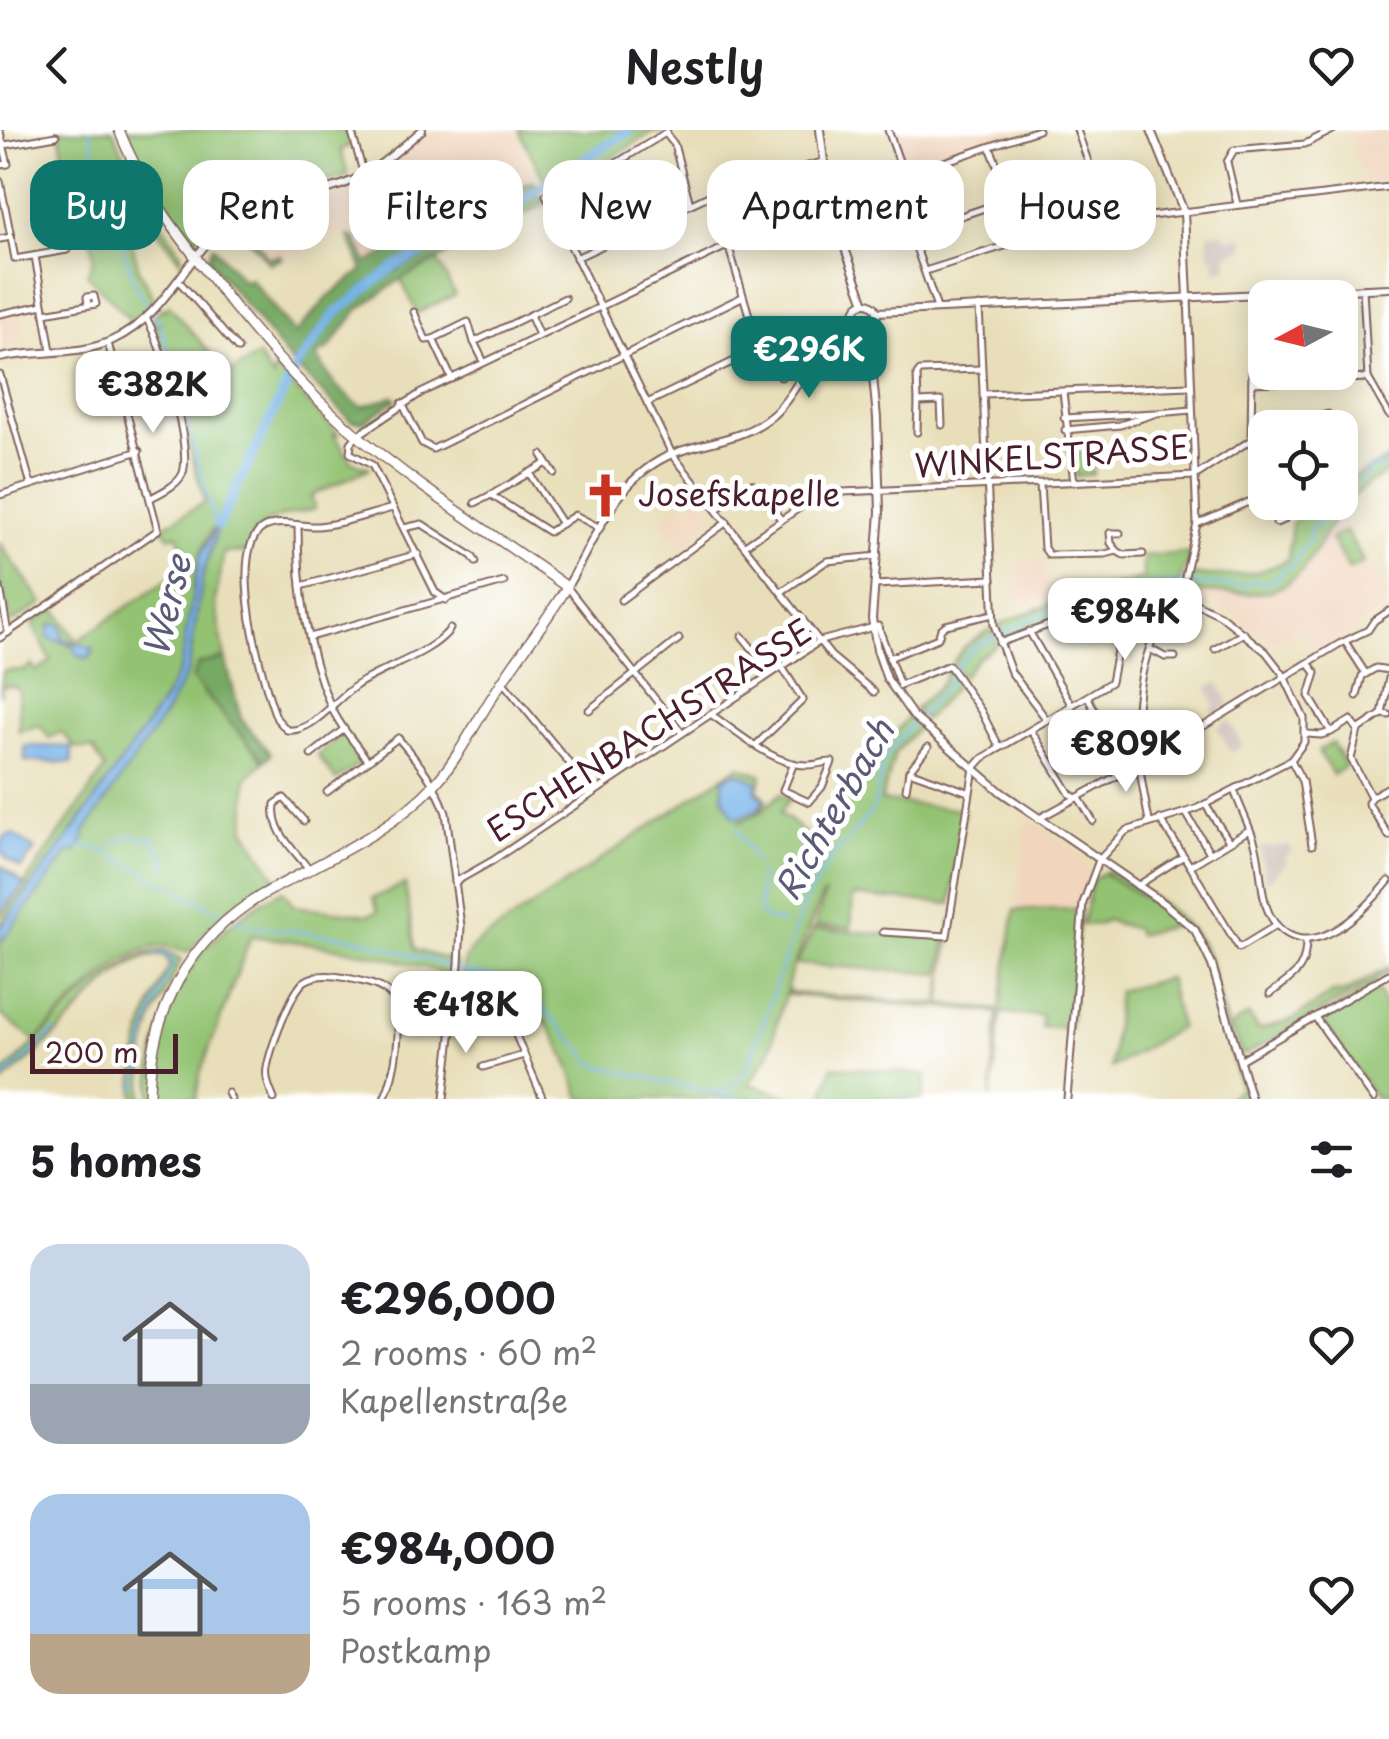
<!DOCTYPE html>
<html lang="en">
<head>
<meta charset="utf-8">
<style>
  :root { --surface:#fff; --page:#f2f2f2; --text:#202124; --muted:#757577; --accent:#0f766e }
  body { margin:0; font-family:"Playpen Sans",sans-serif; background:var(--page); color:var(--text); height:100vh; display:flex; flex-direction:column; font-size:38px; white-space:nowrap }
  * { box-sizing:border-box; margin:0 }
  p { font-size:32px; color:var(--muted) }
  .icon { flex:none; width:55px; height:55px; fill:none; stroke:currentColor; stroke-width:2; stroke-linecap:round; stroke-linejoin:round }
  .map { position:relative; height:969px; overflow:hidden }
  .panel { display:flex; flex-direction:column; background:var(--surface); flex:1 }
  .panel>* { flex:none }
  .top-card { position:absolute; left:30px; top:30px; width:1330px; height:90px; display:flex; gap:20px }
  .needle { width:65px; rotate:263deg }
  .fabs { position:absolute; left:1248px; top:150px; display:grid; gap:20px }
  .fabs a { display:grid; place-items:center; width:110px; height:110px; border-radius:20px; background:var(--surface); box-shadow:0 5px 25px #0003; font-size:50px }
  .scale { position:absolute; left:30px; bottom:25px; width:148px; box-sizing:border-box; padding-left:10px; border:5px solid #4a1f2b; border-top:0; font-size:28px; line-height:35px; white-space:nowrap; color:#4a1f2b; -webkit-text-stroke:8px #fff; paint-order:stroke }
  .price { position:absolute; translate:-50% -85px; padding:0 22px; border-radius:20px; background:#fff; color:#222; font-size:32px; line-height:65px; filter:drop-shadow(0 2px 5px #0008) }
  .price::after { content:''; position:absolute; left:50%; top:60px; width:30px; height:22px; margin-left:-15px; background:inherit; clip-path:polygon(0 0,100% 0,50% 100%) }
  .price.selected { background:var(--accent); color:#fff }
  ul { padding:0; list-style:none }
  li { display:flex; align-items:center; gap:30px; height:250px; padding:0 30px }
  li span { display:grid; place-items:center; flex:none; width:280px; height:200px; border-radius:30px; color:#555 }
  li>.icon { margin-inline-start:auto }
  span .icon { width:120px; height:120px; fill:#fffc; stroke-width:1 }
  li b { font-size:42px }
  h2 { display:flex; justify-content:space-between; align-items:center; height:120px; padding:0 30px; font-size:42px }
  .chip { padding:0 35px; border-radius:30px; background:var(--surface); box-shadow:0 5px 25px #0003; font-size:35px; line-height:90px }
  .chip.selected { background:var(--accent); color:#fff }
  header { display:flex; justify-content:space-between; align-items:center; height:130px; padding:0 30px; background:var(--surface); font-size:45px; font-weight:600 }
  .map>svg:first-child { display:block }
  .built { fill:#f1d5bd }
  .industrial { fill:#cec1ba }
  .green { fill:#93c372; stroke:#6e714e; stroke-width:2.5; fill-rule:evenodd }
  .forest { fill:#76a964; stroke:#606448; stroke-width:2.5 }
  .water { fill:#77b4e9; stroke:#606a8a; stroke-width:2.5 }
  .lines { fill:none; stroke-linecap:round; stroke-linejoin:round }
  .stream { stroke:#77b4e9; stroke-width:2.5 }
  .river { stroke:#77b4e9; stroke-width:9 }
  .street-casing { stroke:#81625d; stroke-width:9 }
  .secondary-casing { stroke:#81625d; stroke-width:10 }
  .primary-casing { stroke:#81625d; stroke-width:12 }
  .street { stroke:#fff; stroke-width:5 }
  .secondary { stroke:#fff; stroke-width:6 }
  .primary { stroke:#fff; stroke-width:9 }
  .labels { text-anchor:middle; stroke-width:10; stroke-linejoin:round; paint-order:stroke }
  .street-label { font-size:32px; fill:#4a1f2b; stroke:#fff }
  .poi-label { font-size:32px; fill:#4a1f2b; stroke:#fff; text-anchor:start }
  .water-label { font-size:35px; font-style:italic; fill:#5c5b77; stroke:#fff }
</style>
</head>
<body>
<header><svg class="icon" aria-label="back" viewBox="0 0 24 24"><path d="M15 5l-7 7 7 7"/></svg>Nestly<svg class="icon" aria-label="heart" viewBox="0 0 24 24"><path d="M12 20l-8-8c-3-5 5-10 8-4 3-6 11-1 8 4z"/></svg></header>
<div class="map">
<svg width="1389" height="969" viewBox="0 0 1389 969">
  <rect width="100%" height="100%" fill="#fff"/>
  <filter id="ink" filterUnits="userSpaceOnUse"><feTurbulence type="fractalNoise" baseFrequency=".01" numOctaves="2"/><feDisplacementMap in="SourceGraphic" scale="20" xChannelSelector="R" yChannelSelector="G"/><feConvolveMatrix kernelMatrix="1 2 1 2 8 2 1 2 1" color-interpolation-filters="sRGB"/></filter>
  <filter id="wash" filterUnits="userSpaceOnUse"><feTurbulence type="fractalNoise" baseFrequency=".0048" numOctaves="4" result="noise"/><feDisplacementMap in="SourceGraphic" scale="40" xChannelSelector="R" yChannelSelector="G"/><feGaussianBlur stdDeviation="2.25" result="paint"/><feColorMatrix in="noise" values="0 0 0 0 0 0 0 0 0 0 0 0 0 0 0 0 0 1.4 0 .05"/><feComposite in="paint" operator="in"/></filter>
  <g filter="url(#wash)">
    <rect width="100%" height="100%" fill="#e8dfba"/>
    <g class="built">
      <path d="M430,0H514L536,49L479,80L468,91L404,115L366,134L355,108L349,106L347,101L282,128L280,126L269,128L258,109L248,102L246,96L266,84L269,78L338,62L363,53L405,24Z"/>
      <path d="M891,0H1023L905,42Z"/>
      <path d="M1352,0H1385L1389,11V53L1366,55L1346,2Z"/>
      <path d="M19,181L25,214L0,222V185Z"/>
      <path d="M700,367L714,386L697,399L701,406L683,419L660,389L680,373L685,378Z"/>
      <path d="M1337,386L1389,468V475L1316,526L1301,500L1271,516L1232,482L1192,462L1245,466L1279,459L1298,447L1307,436Z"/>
      <path d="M1046,429V469L1019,476L1017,431Z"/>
      <path d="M1027,687L1082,726L1088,746L1080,779L1015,780Z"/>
    </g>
    <g class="industrial">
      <path d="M1225,102L1226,108L1243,106L1245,118L1227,124V139L1215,140L1214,126L1209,125L1208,103Z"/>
      <path d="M1218,552L1230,573L1214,586L1210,580L1215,576L1208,557Z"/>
      <path d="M1229,590L1243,616L1231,622L1217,597Z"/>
      <path d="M1289,715L1292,720L1284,729L1287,732L1266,753L1260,718Z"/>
    </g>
    <g class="green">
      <path d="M59,0H113L141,63L181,123V131L138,75L124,84L139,140L155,171L132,192L87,144L94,129L92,115L74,54L66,41ZM87,54L103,92V104L95,105C88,86 84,73 87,54Z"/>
      <path d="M123,0H346L350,16L341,19L348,46L258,69L223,88L192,111L160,72Z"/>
      <path d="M519,0H625L545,52Z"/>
      <path d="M636,0H669L658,3L656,0L558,62L559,66H551L547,57Z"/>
      <path d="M438,131L455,165L417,183L401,149Z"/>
      <path d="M169,175L228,244L258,226L273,249L275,237L338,304L334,305L352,332L370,338L311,366L315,379C282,387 256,385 248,423L224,422L215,472L225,528L198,534L201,560L264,631L247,648L245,699L277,750L230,778L188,822C180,821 173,817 165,816C122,813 64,884 35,911L0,884V813L68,723L77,721L85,708L83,703L166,582L188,540L203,444L220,390C182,431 199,494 178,542C164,574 141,603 121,632C82,689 42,744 0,799C0,778 24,768 28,749L105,639L93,619L76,618L61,602L49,608L40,595L19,601V560L13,556H2L0,566L3,541L25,540L32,535L36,541L51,531L32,494L55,478L77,511L174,445L184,448C187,432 186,419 177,404L170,407L162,397L205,372L155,199L162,191L154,197L151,191L161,178L164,181ZM49,496H61L63,510L73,512L94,523L86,529L78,526L72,515L48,508Z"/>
      <path d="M1091,322L1093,344L1076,346L1072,323Z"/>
      <path d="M1389,329V342C1369,352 1349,367 1336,386C1317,413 1307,451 1272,460C1244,468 1217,461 1188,462L1189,445C1225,446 1255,448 1288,429L1292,393L1320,373L1340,372V354Z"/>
      <path d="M1346,401L1364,432L1349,440L1331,409Z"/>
      <path d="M0,414L43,473L11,493L0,450Z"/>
      <path d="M1190,423L1183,444L1170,465L1121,474L1112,471L1096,474L1003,509L999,495C1046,473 1093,460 1143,449V426Z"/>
      <path d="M991,499L997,515L978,527L962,547L952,533L964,517Z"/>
      <path d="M949,538L959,552L925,590L914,580L940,555Z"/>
      <path d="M908,587L918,597L895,623L881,671L964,680L951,774L853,766L851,798L815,796L825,764H823L792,839L769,924L749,954L797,969H581C572,939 550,884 521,868C504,858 480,855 461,850C463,833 465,824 478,813L739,636L762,645L758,659L767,670L760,681L738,693L761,682L780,664L790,668L780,683L809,706L808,723C813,694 843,674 860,652C877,631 890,608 908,587ZM736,642L740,643L756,661L723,667V649Z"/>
      <path d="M342,604L362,627V632L336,650L318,626Z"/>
      <path d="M1332,613L1346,636L1333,645L1318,621Z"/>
      <path d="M1108,740C1148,765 1215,798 1213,855L1196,812L1180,794L1137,805L1135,799L1106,790L1101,794L1082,795L1092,751L1102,743L1150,772L1108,746L1105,742Z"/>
      <path d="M405,754L415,820L456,832L454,847C387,824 321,814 251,806L200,944L196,969H151C151,873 202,801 283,760L294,776L369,785L378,781L373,768Z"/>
      <path d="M1080,779L1070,899L1041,897L1042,886L1001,883L991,967L998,883L939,877L952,787L941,874L1000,880L1015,780Z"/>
      <path d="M814,799L946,808L940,844L796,834Z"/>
      <path d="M155,821H167L181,830L153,889L145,918L142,969H135C131,921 149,877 170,835L166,827C131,817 87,874 65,896C44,917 22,936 0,955V947C41,909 103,835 155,821Z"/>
      <path d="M1389,837V842L1245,925L1241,924L1231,896L1249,885L1258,900L1293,889L1333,863L1345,862Z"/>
      <path d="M1168,848L1180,897L1111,938L1118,861Z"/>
      <path d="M1375,854L1389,885V969H1376L1320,888Z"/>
      <path d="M1214,858L1217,861L1248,969L1243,965V969H1227L1240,958Z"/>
      <path d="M789,860L792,863L936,874L935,878L787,865Z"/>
      <path d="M833,936L926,945L923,969H822Z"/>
    </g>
    <g class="forest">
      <path d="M534,51L537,57C513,72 490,90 464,103C387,140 340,159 294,236L208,129L213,116L244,152L250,148L295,204L330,165L363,140L349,106L355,108L367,133L438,96L446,100C475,87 504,59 534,51Z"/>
      <path d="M539,63L545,74L401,149L358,180L328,219L317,224C328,250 341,263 362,277L394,266L396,270L363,292L351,291L298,239C340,164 392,142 465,106C491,93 514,76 539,63Z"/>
      <path d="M269,78L267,84L246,96L268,128L280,125L282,128L270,134L236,95Z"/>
      <path d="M225,528L241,589L271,624L264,631L192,549L198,534Z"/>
    </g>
    <g class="water">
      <path d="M85,52L105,97L103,104L92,103L81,56Z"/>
      <path d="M221,388L203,444L188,540L166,582L84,703L85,708L77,721L68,723L0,813V799L79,693L164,570L180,538L199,429Z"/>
      <path d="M54,493L61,496L63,510L93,518L90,528L78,526L72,515L48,508L49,496Z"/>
      <path d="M25,616L72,617V633L25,631Z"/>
      <path d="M734,643L743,644L758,653L756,661L764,669L758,679L739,688L733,686L723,667V649Z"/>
      <path d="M13,704L35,720L21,738L6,728L1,719L4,707Z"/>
      <path d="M0,735L24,754L0,783Z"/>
    </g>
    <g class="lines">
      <g class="stream">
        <path d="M90,0L96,31L114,77V90L137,160L161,196L215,395"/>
        <path d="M1340,363L1353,351L1361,350L1368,341L1389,333"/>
        <path d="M919,586L948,554L959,533L974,517L1033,488L1102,463L1136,457L1173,453L1245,456L1253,451L1264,453L1276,449L1282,440L1292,435L1311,407L1309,399L1320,393L1332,372"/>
        <path d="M737,699L756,733"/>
        <path d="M114,714L131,704L140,709L152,707L166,731L165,739"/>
        <path d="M78,717H92L106,722L108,718"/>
        <path d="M106,722L227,786"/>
        <path d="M759,741L760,783L766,789L783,793"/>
        <path d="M234,789L256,797L356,808L467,842L504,849L527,860L595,935L711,963L731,958L746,942L803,776L827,734L874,678L884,629L913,592"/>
        <path d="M0,951L55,901"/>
        <path d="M137,960C141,913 153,875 174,832L166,824H155"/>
        <path d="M715,964L743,969"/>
      </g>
      <path class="river" d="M218,396L296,237L334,185L394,137L490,90L630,0"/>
    </g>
  </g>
  <g filter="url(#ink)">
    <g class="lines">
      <defs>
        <g id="street">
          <path d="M351,0L364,45"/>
          <path d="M888,0L904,45"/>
          <path d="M1077,0L1109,91"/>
          <path d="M0,2L8,34L0,35"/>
          <path d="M666,4L674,14L690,74"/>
          <path d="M5,15L56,6"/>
          <path d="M990,17L1026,109"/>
          <path d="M0,51L11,107"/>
          <path d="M888,51L911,103L937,178"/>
          <path d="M46,58L45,68L55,122"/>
          <path d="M826,63L888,51L1038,0"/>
          <path d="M713,64L759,219L781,247"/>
          <path d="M546,65L672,324L831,526L874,562"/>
          <path d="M550,74L667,2"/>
          <path d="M1237,74L1227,32L1234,20L1305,14L1333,0"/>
          <path d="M911,103L1011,69"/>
          <path d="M0,109L11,107L15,129L67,120"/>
          <path d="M35,126L51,221"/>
          <path d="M576,128L719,61L822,32"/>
          <path d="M925,141L1068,96L1389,57"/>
          <path d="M178,150L238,219"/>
          <path d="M1363,159L1368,248L1389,285"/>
          <path d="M979,176L994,495L1011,542L1047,590"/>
          <path d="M414,182L426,210L433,209L452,249"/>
          <path d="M45,183L96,174L94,166L87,167L88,175"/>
          <path d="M0,184L43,175"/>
          <path d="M146,188C161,210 194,322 182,345C176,356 162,362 151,368"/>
          <path d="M539,205L530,185L565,168"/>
          <path d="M433,209L468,192L474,212"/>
          <path d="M484,232L474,212L530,185"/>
          <path d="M0,245L31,355"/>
          <path d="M1252,253L1368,248"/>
          <path d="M1063,262L1074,352"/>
          <path d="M983,264L1190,256"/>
          <path d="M918,272L917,245L920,241L980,239"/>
          <path d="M402,273L422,313L433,319L742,167"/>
          <path d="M647,273L759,219"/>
          <path d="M1064,288L1154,283"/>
          <path d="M1276,298L1328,284"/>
          <path d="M1065,300L1120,295L1157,283L1192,280"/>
          <path d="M917,302L918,272L941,271L942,295"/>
          <path d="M1265,304L1251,310L1265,341"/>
          <path d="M547,333L554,343"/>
          <path d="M529,343L547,333L542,325"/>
          <path d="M1040,354L1044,418L1049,425L1105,424L1117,421L1124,425L1143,424"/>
          <path d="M0,365L139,321"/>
          <path d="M475,373L491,365"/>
          <path d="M393,378C369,384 343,394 318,396C300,397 282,389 265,397C224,416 264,558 277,589L287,600C313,603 336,568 357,555C383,537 432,524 450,499"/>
          <path d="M717,379L752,354L780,388"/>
          <path d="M1276,393L1284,390L1277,372"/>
          <path d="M562,394L529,343L491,365L549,402L575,385L600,398"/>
          <path d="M1197,394L1265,365"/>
          <path d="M298,396C298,455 306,517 329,572C338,594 354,612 368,631"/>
          <path d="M404,398L422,394L472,426L476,432"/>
          <path d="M745,415L821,363L1195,346L1251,310L1253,164"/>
          <path d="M1117,421L1111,413L1110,403H1120"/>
          <path d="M1185,446L1197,394L1188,167"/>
          <path d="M875,455L992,449"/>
          <path d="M301,456L418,424"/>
          <path d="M0,457L8,503"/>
          <path d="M567,457L682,603"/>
          <path d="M781,462L827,431L878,426"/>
          <path d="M446,470L435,462L372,335L350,323L351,313L357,306L421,263L827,68"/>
          <path d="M621,470L727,392"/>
          <path d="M1029,501L1072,576"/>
          <path d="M742,506L772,543"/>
          <path d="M310,507L504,452"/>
          <path d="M0,508L158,400L108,213"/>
          <path d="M1346,513L1366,544"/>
          <path d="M1150,519L1165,527H1175"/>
          <path d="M1215,519L1244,503"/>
          <path d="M889,528L938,508L941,499L946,495L993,484"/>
          <path d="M502,551L594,663"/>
          <path d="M900,555L949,535L981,581L1000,618"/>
          <path d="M1357,566L1362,546L1376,538L1389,540"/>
          <path d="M1088,567L1103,600L1116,644"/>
          <path d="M589,580L679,509"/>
          <path d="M1382,584L1389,548"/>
          <path d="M712,585C738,603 774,635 807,635C816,635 824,632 832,632L822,657L809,672L783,660L794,633"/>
          <path d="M1389,585L1382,584L1358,600L1351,629L1371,667L1368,673L1389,706"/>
          <path d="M1031,600L1070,664L1076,668"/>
          <path d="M1331,602L1351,590L1358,600"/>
          <path d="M1307,604L1321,605L1331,602L1309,566L1316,543L1309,534"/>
          <path d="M756,615L803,570L782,537"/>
          <path d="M928,617L909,641L968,662"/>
          <path d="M311,625L344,599"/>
          <path d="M1291,630L1302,651L1312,715"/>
          <path d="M906,659L909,641"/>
          <path d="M1234,660C1240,677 1248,693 1254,710C1263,735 1258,772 1275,793C1311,837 1365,780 1389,751"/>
          <path d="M327,662L398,608C418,632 436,653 446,683L461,796L459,834L444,969"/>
          <path d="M1371,667L1389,657"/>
          <path d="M1079,668L1093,691"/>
          <path d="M1205,674L1229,711"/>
          <path d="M1186,683L1210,723"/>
          <path d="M1038,689L1166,619L1339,514L1368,500L1374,491L1389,481"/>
          <path d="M1160,689L1190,736"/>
          <path d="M304,691L284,668L275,674C271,700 293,719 308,738"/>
          <path d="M1249,700L1190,736L1239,818L1275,796"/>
          <path d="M455,752L492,731L820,511L878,496L900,556"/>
          <path d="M1137,756L1184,726"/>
          <path d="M883,802L947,806L974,638L983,628L1111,552L1124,484L1118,476L1104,475L999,513"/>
          <path d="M1270,864C1294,845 1306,842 1306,810"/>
          <path d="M1315,887L1374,969"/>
          <path d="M504,889L512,896L543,969"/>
          <path d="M1240,930L1389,844"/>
          <path d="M483,937L524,925"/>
          <path d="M228,963L231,969"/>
          <path d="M274,969C270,959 265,949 267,938C270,920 291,861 305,851C319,842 337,846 352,849C368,853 383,855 394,869C403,896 396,943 384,969"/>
          <path d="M1067,969L1083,773L1099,730L1126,701L1196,679L1291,630L1304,612V588L1283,544L1266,522L1220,485L1182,467C1168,472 1161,490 1155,504C1127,569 1136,624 1149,691"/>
        </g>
        <g id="secondary">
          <path d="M820,0L830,78L865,173"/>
          <path d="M1151,0L1184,82L1188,167"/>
          <circle cx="866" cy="184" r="11"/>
          <path d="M877,182L1389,158"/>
          <path d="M868,195L877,288L880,382L872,489L877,520L887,549L913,586L1001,662L1165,774L1195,800L1212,835L1251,969"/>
          <path d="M0,228C37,219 78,227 113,210C175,181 186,113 250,79C276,65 305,65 332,58C367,49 395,23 422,0"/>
          <path d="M567,457C596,407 617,345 675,323C710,310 745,310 774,284C802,258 822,198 855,185"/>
        </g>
        <path id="primary" d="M119,0C140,54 172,97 207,142C250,199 297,253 351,300C418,358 495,405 567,457C546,492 520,523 498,558C477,589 461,625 435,654C388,705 321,731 262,765C188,809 149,884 149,969"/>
      </defs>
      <use href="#street" class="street-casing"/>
      <use href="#secondary" class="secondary-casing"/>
      <use href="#primary" class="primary-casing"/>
      <use href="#street" class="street"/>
      <use href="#secondary" class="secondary"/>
      <use href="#primary" class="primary"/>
    </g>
  </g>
  <defs>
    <symbol id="church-bare" viewBox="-9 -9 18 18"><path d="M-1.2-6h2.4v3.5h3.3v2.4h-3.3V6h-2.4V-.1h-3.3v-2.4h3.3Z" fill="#c8321e" stroke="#fff" stroke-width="2.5" paint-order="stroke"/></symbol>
  </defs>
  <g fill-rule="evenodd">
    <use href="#church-bare" x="574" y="334" width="63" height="63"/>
  </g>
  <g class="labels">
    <g class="street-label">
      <text transform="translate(1052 327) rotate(-4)" y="11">WINKELSTRASSE</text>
      <text transform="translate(650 601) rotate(-33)" y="11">ESCHENBACHSTRASSE</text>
    </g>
    <g class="poi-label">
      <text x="638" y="376">Josefskapelle</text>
    </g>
    <g class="water-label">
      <text transform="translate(168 476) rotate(-76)" y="12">Werse</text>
      <text transform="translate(835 680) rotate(-60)" y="12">Richterbach</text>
    </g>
  </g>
</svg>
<div class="fabs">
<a><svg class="needle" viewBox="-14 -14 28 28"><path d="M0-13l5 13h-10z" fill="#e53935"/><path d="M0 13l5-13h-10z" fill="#757577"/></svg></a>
<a><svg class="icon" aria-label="locate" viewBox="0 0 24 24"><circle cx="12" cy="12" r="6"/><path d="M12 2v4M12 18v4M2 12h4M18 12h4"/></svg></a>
</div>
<div class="scale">200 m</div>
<b class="price selected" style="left:809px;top:271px">€296K</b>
<b class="price" style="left:153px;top:306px">€382K</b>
<b class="price" style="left:1125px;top:533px">€984K</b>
<b class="price" style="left:1126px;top:665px">€809K</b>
<b class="price" style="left:466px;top:926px">€418K</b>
<div class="top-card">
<a class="chip selected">Buy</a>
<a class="chip">Rent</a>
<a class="chip">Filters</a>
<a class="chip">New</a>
<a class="chip">Apartment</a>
<a class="chip">House</a>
</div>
</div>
<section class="panel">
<h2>5 homes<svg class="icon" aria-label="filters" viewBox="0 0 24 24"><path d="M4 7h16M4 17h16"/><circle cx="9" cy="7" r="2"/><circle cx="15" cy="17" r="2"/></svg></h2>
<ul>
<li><span style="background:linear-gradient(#c9d6e8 70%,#9aa5b1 0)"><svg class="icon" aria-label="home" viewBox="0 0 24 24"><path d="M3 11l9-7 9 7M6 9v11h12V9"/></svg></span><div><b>€296,000</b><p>2 rooms · 60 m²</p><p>Kapellenstraße</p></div><svg class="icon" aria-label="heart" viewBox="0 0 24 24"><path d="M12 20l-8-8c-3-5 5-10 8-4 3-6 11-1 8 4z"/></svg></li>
<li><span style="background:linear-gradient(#a9c7e8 70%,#b9a48a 0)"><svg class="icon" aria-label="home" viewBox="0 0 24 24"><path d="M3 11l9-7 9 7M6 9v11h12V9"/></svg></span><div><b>€984,000</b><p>5 rooms · 163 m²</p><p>Postkamp</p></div><svg class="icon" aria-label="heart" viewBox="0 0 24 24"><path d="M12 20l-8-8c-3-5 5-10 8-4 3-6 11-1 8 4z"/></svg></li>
</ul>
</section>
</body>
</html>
